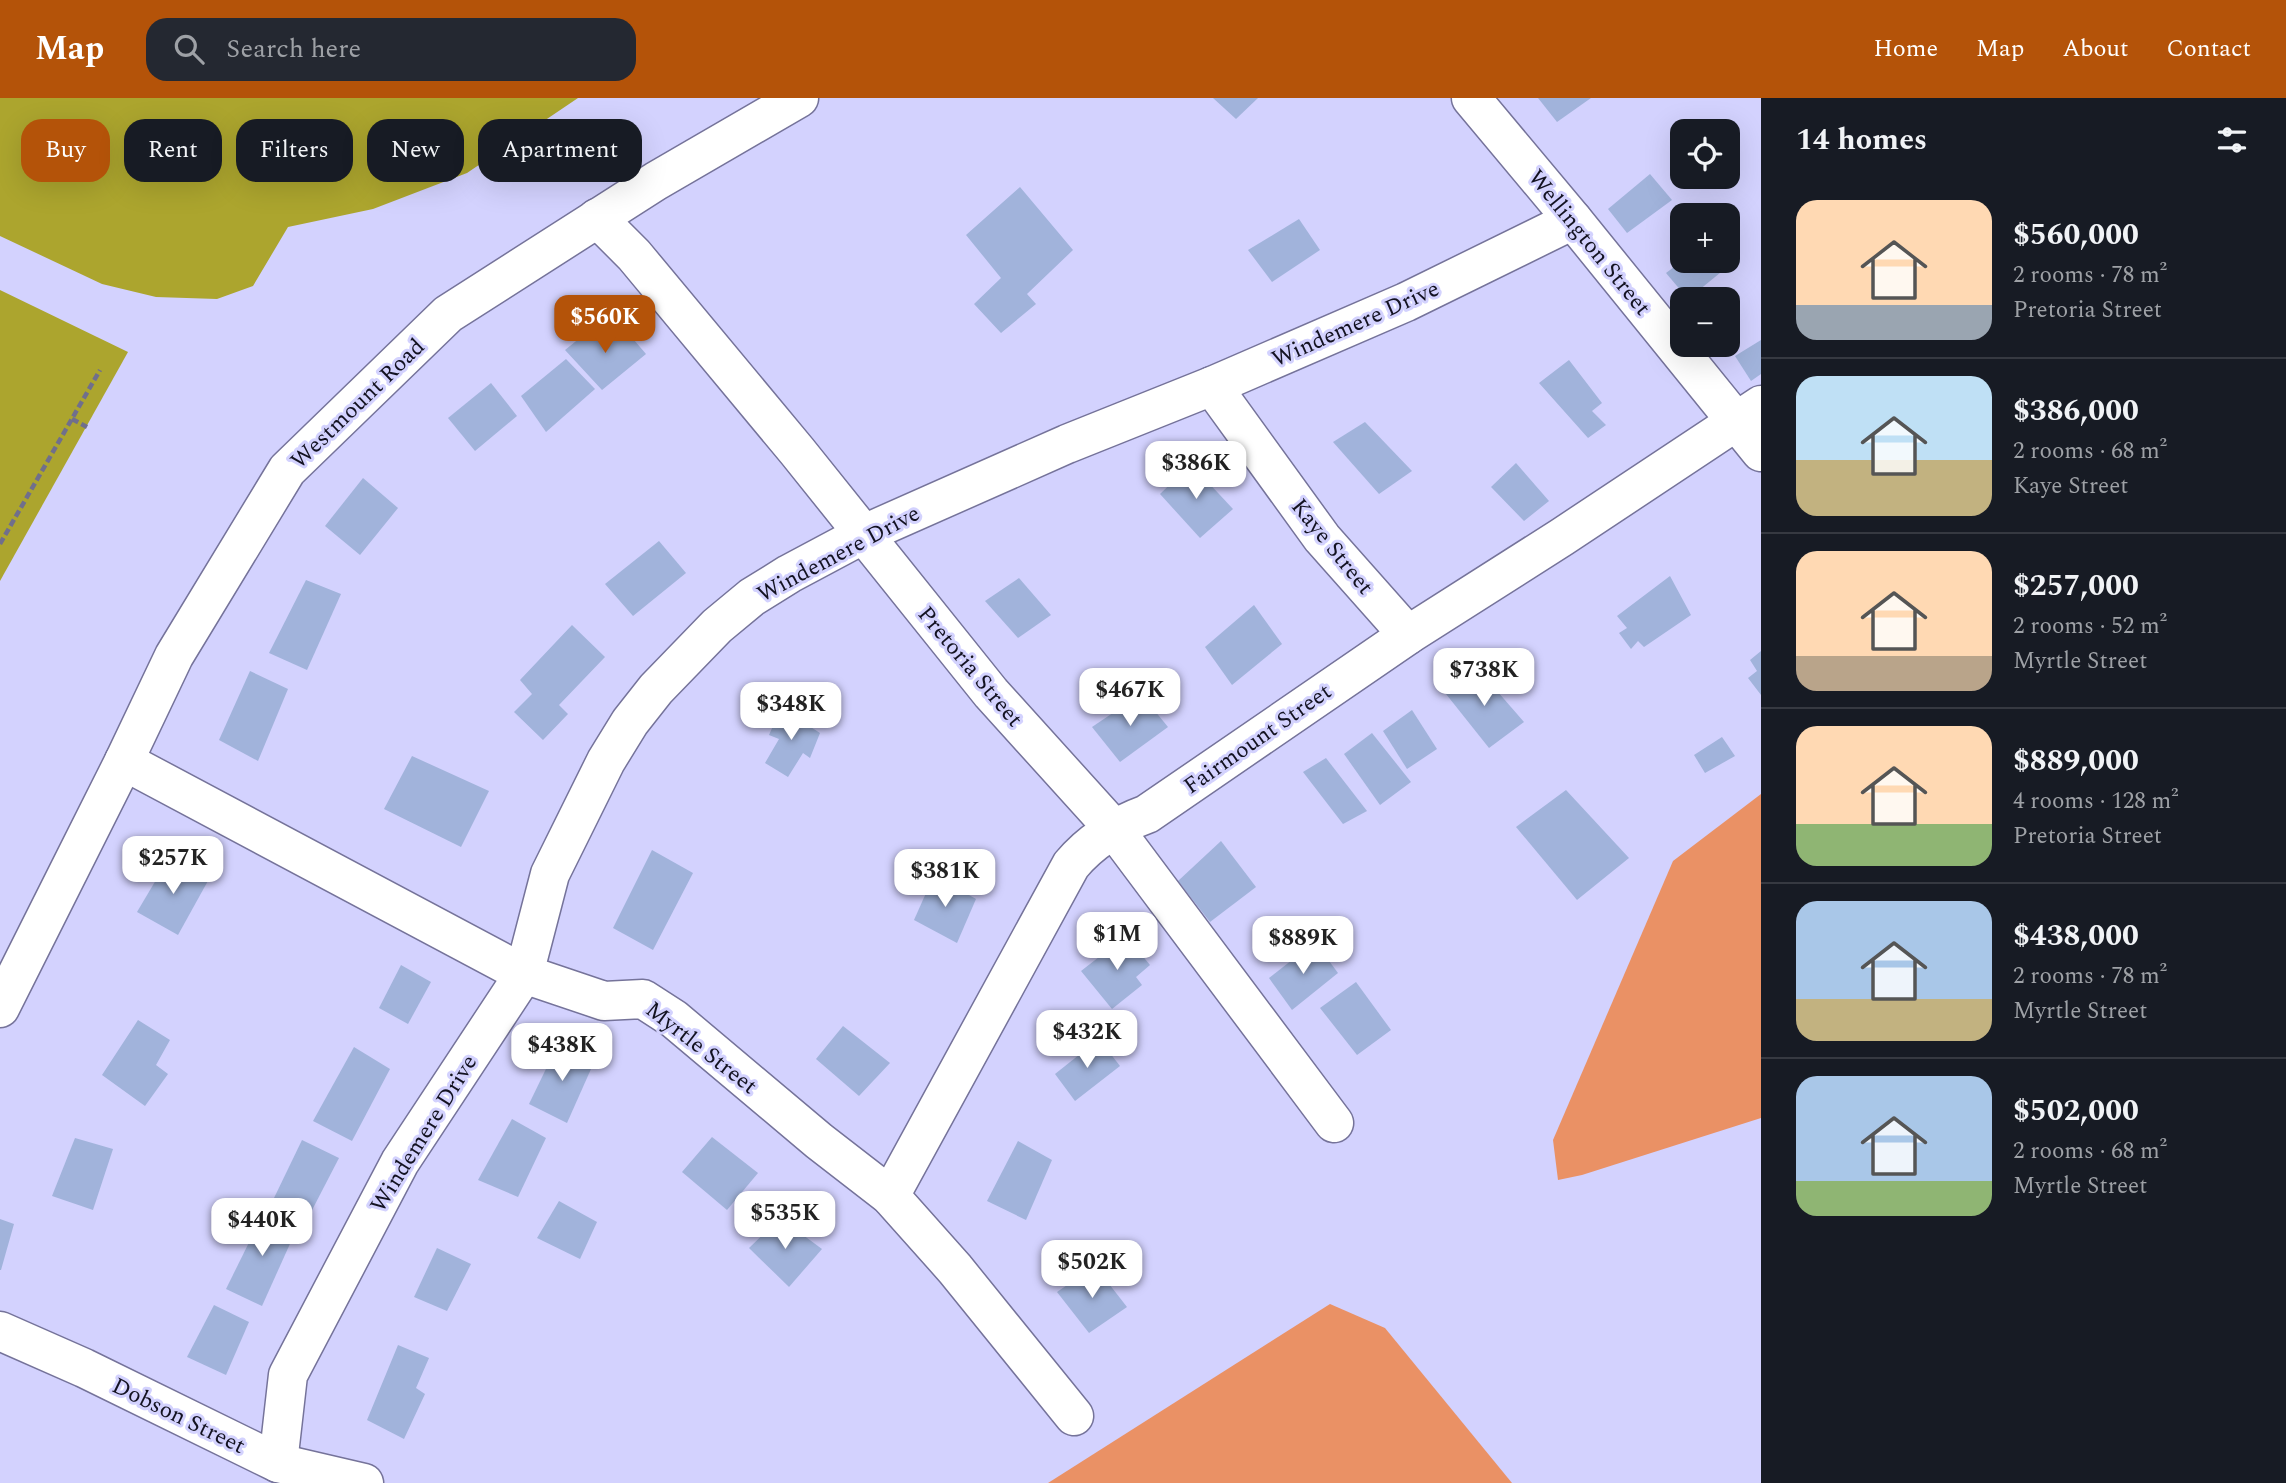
<!DOCTYPE html>
<html lang="en">
<head>
<meta charset="utf-8">
<style>
  :root { --surface:#171b24; --page:#242831; --text:#f1f3f6; --muted:#9ea1a6; --line:#363941; --accent:#b45309 }
  body { margin:0; font-family:Spectral,serif; background:var(--page); color:var(--text); height:100vh; display:flex; flex-direction:column; font-size:26px; white-space:nowrap }
  * { box-sizing:border-box; margin:0 }
  p { font-size:23px; color:var(--muted) }
  .icon { flex:none; width:38px; height:38px; fill:none; stroke:currentColor; stroke-width:2; stroke-linecap:round; stroke-linejoin:round }
  .map { position:relative; flex:1; overflow:hidden }
  .side { display:flex; flex-direction:column; background:var(--surface); width:525px }
  .side>* { flex:none }
  .hud { position:absolute; left:21px; top:21px; width:665px; height:63px; display:flex; gap:14px }
  .tools { position:absolute; left:1670px; top:21px; display:grid; gap:14px }
  .tools a { display:grid; place-items:center; width:70px; height:70px; border-radius:14px; background:var(--surface); box-shadow:0 7px 28px #0002; font-size:35px }
  .price { position:absolute; translate:-50% -60px; padding:0 16px; border-radius:14px; background:#fff; color:#222; font-size:23px; line-height:46px; filter:drop-shadow(0 2px 4px #0008) }
  .price::after { content:''; position:absolute; left:50%; top:42px; width:21px; height:16px; margin-left:-10px; background:inherit; clip-path:polygon(0 0,100% 0,50% 100%) }
  .price.current { background:var(--accent); color:#fff }
  ul { padding:0; list-style:none }
  li { display:flex; align-items:center; gap:21px; height:175px; padding:0 35px }
  li+li { border-top:2px solid var(--line) }
  li span { display:grid; place-items:center; flex:none; width:196px; height:140px; border-radius:21px; color:#555 }
  li>.icon { margin-inline-start:auto }
  span .icon { width:84px; height:84px; fill:#fffc; stroke-width:1 }
  li b { font-size:30px }
  h2 { display:flex; justify-content:space-between; align-items:center; height:84px; padding:0 35px; font-size:30px }
  .pill { padding:0 24px; border-radius:21px; background:var(--surface); box-shadow:0 7px 28px #0002; font-size:24px; line-height:63px }
  .pill.current { background:var(--accent); color:#fff }
  header { display:flex; align-items:center; gap:42px; box-sizing:border-box; height:98px; padding:0 35px; background:var(--accent); color:#fff }
  header strong { font-size:33px }
  nav { display:flex; gap:38px; margin-inline-start:auto; font-size:24px }
  .search { width:490px; height:63px; background:var(--page); display:flex; align-items:center; gap:18px; box-sizing:border-box; padding:0 24px; border-radius:21px; color:var(--muted); font-size:26px }
  main { display:flex; flex:1; min-height:0 }
  .map>svg:first-child { display:block }
  .green { fill:#ea9165 }
  .water { fill:#aca52e }
  .building { fill:#a1b3db }
  .lines { fill:none; stroke-linecap:round; stroke-linejoin:round }
  .minor-casing { stroke:#75739a; stroke-width:41 }
  .major-casing { stroke:#75739a; stroke-width:41 }
  .path { stroke:#706f8c; stroke-width:4.5; stroke-dasharray:7 3.5; stroke-linecap:butt }
  .minor { stroke:#fff; stroke-width:38 }
  .major { stroke:#fff; stroke-width:38 }
  .labels { text-anchor:middle; stroke-width:6; stroke-linejoin:round; paint-order:stroke }
  .street-label { font-size:23px; fill:#131221; stroke:#d3d2fe }
</style>
</head>
<body>
<header>
<strong>Map</strong>
<div class="search"><svg class="icon" aria-label="search" viewBox="0 0 24 24"><circle cx="10" cy="10" r="6"/><path d="M15 15l6 6"/></svg>Search here</div>
<nav><a>Home</a><a>Map</a><a>About</a><a>Contact</a></nav>
</header>
<main>
<div class="map">
<svg width="1761" height="1385" viewBox="0 0 1761 1385">
  <rect width="100%" height="100%" fill="#d3d2fe"/>
  <g class="green">
    <path d="M1761,696V1020L1582,1077L1558,1082L1553,1042L1673,763Z"/>
    <path d="M1330,1206L1385,1230L1512,1385H1048Z"/>
  </g>
  <g class="water">
    <path d="M0,0H578L467,75L373,111L288,129L253,188L217,201L156,199L102,186L0,138Z"/>
    <path d="M0,192L128,254L0,483Z"/>
  </g>
  <g class="building">
    <path d="M1213,0H1258L1236,21Z"/>
    <path d="M1538,0H1591L1557,24Z"/>
    <path d="M1650,76L1672,102L1627,135L1608,111Z"/>
    <path d="M1020,89L1073,152L1027,196L1036,206L1001,235L974,206L1001,180L966,137Z"/>
    <path d="M1299,121L1320,152L1272,184L1248,152Z"/>
    <path d="M1682,163H1728L1731,166L1688,201L1666,175Z"/>
    <path d="M596,227L607,239L622,228L646,256L602,292L565,252Z"/>
    <path d="M1761,242V276L1751,283L1735,258Z"/>
    <path d="M566,261L595,291L546,334L521,298Z"/>
    <path d="M1569,262L1602,305L1592,313L1606,327L1588,340L1539,285Z"/>
    <path d="M491,285L517,318L475,353L448,320Z"/>
    <path d="M1365,324L1412,373L1379,396L1333,344Z"/>
    <path d="M1516,365L1549,403L1524,423L1491,389Z"/>
    <path d="M1191,366L1233,411L1200,440L1160,396Z"/>
    <path d="M363,380L398,410L360,457L325,428Z"/>
    <path d="M659,443L686,475L633,518L605,486Z"/>
    <path d="M1670,478L1691,517L1644,549L1638,543L1631,551L1619,535L1627,530L1617,518Z"/>
    <path d="M1019,480L1051,517L1018,540L985,503Z"/>
    <path d="M306,482L341,496L307,572L269,555Z"/>
    <path d="M1254,507L1282,546L1232,587L1205,549Z"/>
    <path d="M572,527L605,559L559,607L568,616L543,642L514,614L532,596L520,582Z"/>
    <path d="M1761,553V597L1748,580L1757,573L1750,562Z"/>
    <path d="M1477,570L1524,624L1489,650L1446,596Z"/>
    <path d="M250,573L288,591L258,663L219,642Z"/>
    <path d="M1141,596L1168,629L1120,664L1092,629Z"/>
    <path d="M781,610L820,635L810,660L803,655L788,679L765,665L779,641L769,637Z"/>
    <path d="M1412,612L1437,651L1407,671L1383,633Z"/>
    <path d="M1372,635L1411,684L1380,707L1344,656Z"/>
    <path d="M1722,639L1735,658L1705,675L1694,657Z"/>
    <path d="M412,658L489,693L461,749L384,711Z"/>
    <path d="M1326,660L1367,713L1343,726L1303,674Z"/>
    <path d="M1566,692L1629,760L1577,802L1516,729Z"/>
    <path d="M1221,743L1256,789L1210,824L1178,783Z"/>
    <path d="M652,752L693,775L653,852L613,830Z"/>
    <path d="M169,760L209,781L178,837L137,814Z"/>
    <path d="M934,777L976,801L957,845L914,822Z"/>
    <path d="M1126,838L1150,867L1136,879L1142,887L1112,911L1081,873Z"/>
    <path d="M1315,844L1338,875L1292,912L1269,880Z"/>
    <path d="M401,867L431,884L408,926L379,910Z"/>
    <path d="M1356,884L1391,932L1357,957L1320,910Z"/>
    <path d="M138,922L170,942L156,967L168,976L145,1008L102,977Z"/>
    <path d="M843,928L890,965L859,998L816,961Z"/>
    <path d="M1099,941L1120,968L1075,1003L1055,976Z"/>
    <path d="M559,944L595,962L567,1025L529,1006Z"/>
    <path d="M354,949L390,971L352,1043L313,1023Z"/>
    <path d="M512,1021L546,1040L518,1099L478,1082Z"/>
    <path d="M712,1039L758,1075L727,1112L682,1074Z"/>
    <path d="M75,1040L113,1051L93,1112L52,1098Z"/>
    <path d="M302,1042L339,1060L310,1116L274,1100Z"/>
    <path d="M1018,1043L1052,1062L1026,1122L987,1103Z"/>
    <path d="M559,1103L597,1124L580,1161L537,1140Z"/>
    <path d="M265,1112L298,1128L262,1208L226,1191Z"/>
    <path d="M780,1120L822,1151L789,1189L749,1150Z"/>
    <path d="M0,1121L14,1126L1,1172H0Z"/>
    <path d="M437,1150L471,1166L447,1213L414,1199Z"/>
    <path d="M1095,1168L1127,1209L1089,1235L1057,1194Z"/>
    <path d="M214,1207L249,1224L226,1277L187,1259Z"/>
    <path d="M398,1247L429,1260L416,1290L425,1296L404,1341L367,1322Z"/>
  </g>
  <g class="lines">
    <defs>
      <g id="minor">
        <path d="M1471,0L1573,122L1761,354"/>
        <path d="M597,120L634,157L797,353L991,595L1114,731L1334,1025"/>
        <path d="M1212,288L1322,440L1408,537"/>
        <path d="M124,663L524,876L604,903L643,901L674,921L819,1043L890,1098L955,1171L1074,1318"/>
        <path d="M890,1098L1071,767C1091,743 1117,727 1147,716L1408,537L1562,439L1761,307"/>
        <path d="M0,1233L84,1270L278,1365L364,1385"/>
        <path d="M278,1365L288,1277L400,1064L524,876L550,776L606,663L630,624L656,591L717,528L752,499L789,476L864,436L1067,346L1212,288L1406,204L1573,122"/>
      </g>
      <path id="major" d="M0,910L124,663L174,558L287,372L448,216L656,83L799,0"/>
    </defs>
    <use href="#minor" class="minor-casing"/>
    <use href="#major" class="major-casing"/>
    <g class="path">
      <path d="M72,321L87,329"/>
      <path d="M0,446L100,272"/>
    </g>
    <use href="#minor" class="minor"/>
    <use href="#major" class="major"/>
  </g>
  <g class="labels">
    <g class="street-label">
      <text transform="translate(1590 144) rotate(51)" y="8">Wellington Street</text>
      <text transform="translate(1355 225) rotate(-24)" y="8">Windemere Drive</text>
      <text transform="translate(357 305) rotate(-44)" y="8">Westmount Road</text>
      <text transform="translate(1333 448) rotate(51)" y="8">Kaye Street</text>
      <text transform="translate(838 455) rotate(-28)" y="8">Windemere Drive</text>
      <text transform="translate(971 568) rotate(50)" y="8">Pretoria Street</text>
      <text transform="translate(1257 640) rotate(-35)" y="8">Fairmount Street</text>
      <text transform="translate(702 949) rotate(38)" y="8">Myrtle Street</text>
      <text transform="translate(423 1035) rotate(-58)" y="8">Windemere Drive</text>
      <text transform="translate(179 1317) rotate(26)" y="8">Dobson Street</text>
    </g>
  </g>
</svg>
<div class="tools">
<a><svg class="icon" aria-label="locate" viewBox="0 0 24 24"><circle cx="12" cy="12" r="6"/><path d="M12 2v4M12 18v4M2 12h4M18 12h4"/></svg></a>
<a>+</a>
<a>−</a>
</div>
<b class="price current" style="left:605px;top:257px">$560K</b>
<b class="price" style="left:1196px;top:403px">$386K</b>
<b class="price" style="left:1484px;top:610px">$738K</b>
<b class="price" style="left:1130px;top:630px">$467K</b>
<b class="price" style="left:791px;top:644px">$348K</b>
<b class="price" style="left:173px;top:798px">$257K</b>
<b class="price" style="left:945px;top:811px">$381K</b>
<b class="price" style="left:1117px;top:874px">$1M</b>
<b class="price" style="left:1303px;top:878px">$889K</b>
<b class="price" style="left:1087px;top:972px">$432K</b>
<b class="price" style="left:562px;top:985px">$438K</b>
<b class="price" style="left:785px;top:1153px">$535K</b>
<b class="price" style="left:262px;top:1160px">$440K</b>
<b class="price" style="left:1092px;top:1202px">$502K</b>
<div class="hud">
<a class="pill current">Buy</a>
<a class="pill">Rent</a>
<a class="pill">Filters</a>
<a class="pill">New</a>
<a class="pill">Apartment</a>
</div>
</div>
<section class="side">
<h2>14 homes<svg class="icon" aria-label="filters" viewBox="0 0 24 24"><path d="M4 7h16M4 17h16"/><circle cx="9" cy="7" r="2"/><circle cx="15" cy="17" r="2"/></svg></h2>
<ul>
<li><span style="background:linear-gradient(#ffd9b3 75%,#9aa5b1 0)"><svg class="icon" aria-label="home" viewBox="0 0 24 24"><path d="M3 11l9-7 9 7M6 9v11h12V9"/></svg></span><div><b>$560,000</b><p>2 rooms · 78 m²</p><p>Pretoria Street</p></div></li>
<li><span style="background:linear-gradient(#bfe0f5 60%,#c2b280 0)"><svg class="icon" aria-label="home" viewBox="0 0 24 24"><path d="M3 11l9-7 9 7M6 9v11h12V9"/></svg></span><div><b>$386,000</b><p>2 rooms · 68 m²</p><p>Kaye Street</p></div></li>
<li><span style="background:linear-gradient(#ffd9b3 75%,#b9a48a 0)"><svg class="icon" aria-label="home" viewBox="0 0 24 24"><path d="M3 11l9-7 9 7M6 9v11h12V9"/></svg></span><div><b>$257,000</b><p>2 rooms · 52 m²</p><p>Myrtle Street</p></div></li>
<li><span style="background:linear-gradient(#ffd9b3 70%,#8fb573 0)"><svg class="icon" aria-label="home" viewBox="0 0 24 24"><path d="M3 11l9-7 9 7M6 9v11h12V9"/></svg></span><div><b>$889,000</b><p>4 rooms · 128 m²</p><p>Pretoria Street</p></div></li>
<li><span style="background:linear-gradient(#a9c7e8 70%,#c2b280 0)"><svg class="icon" aria-label="home" viewBox="0 0 24 24"><path d="M3 11l9-7 9 7M6 9v11h12V9"/></svg></span><div><b>$438,000</b><p>2 rooms · 78 m²</p><p>Myrtle Street</p></div></li>
<li><span style="background:linear-gradient(#a9c7e8 75%,#8fb573 0)"><svg class="icon" aria-label="home" viewBox="0 0 24 24"><path d="M3 11l9-7 9 7M6 9v11h12V9"/></svg></span><div><b>$502,000</b><p>2 rooms · 68 m²</p><p>Myrtle Street</p></div></li>
</ul>
</section>
</main>
</body>
</html>
